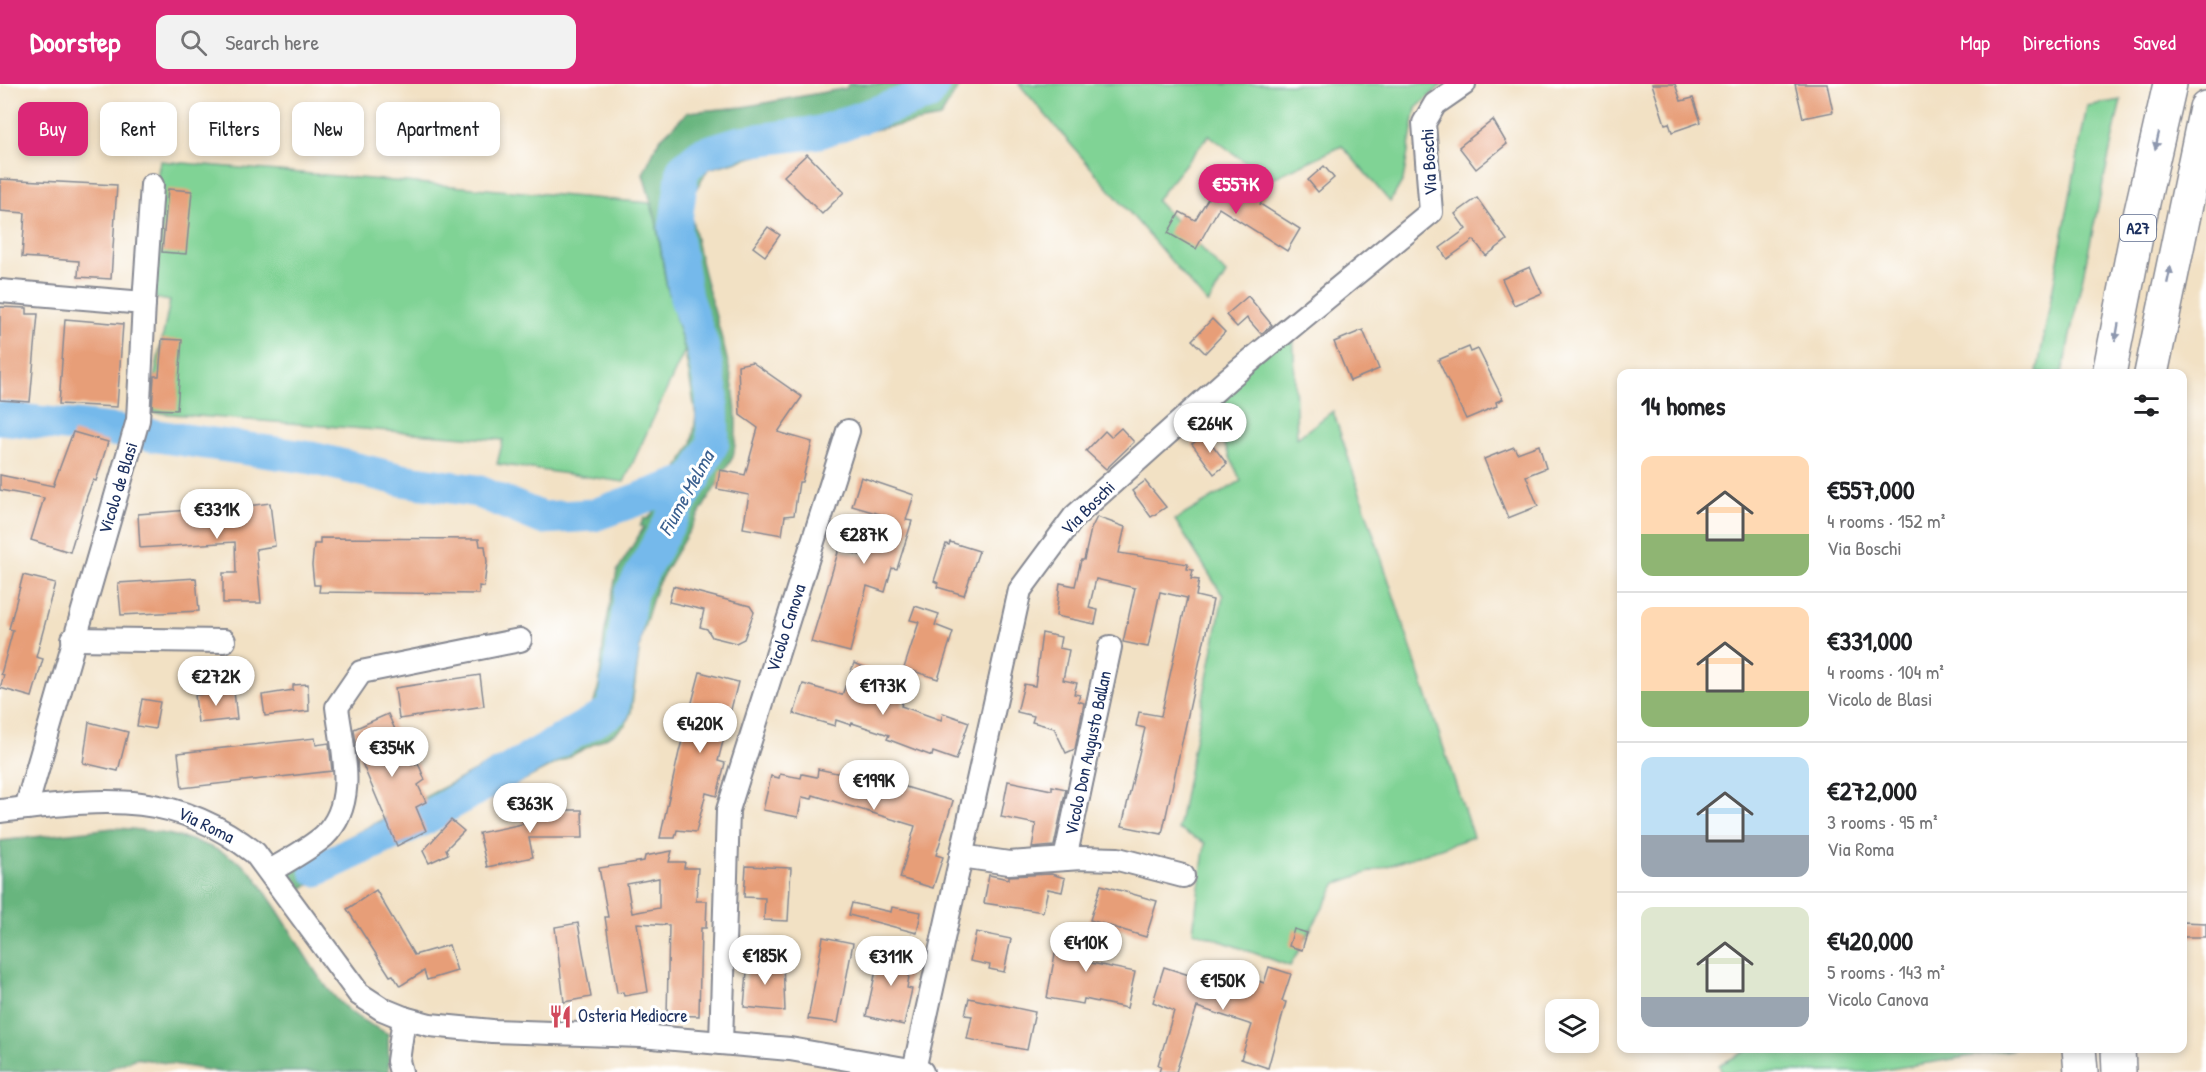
<!DOCTYPE html>
<html lang="en">
<head>
<meta charset="utf-8">
<style>
  :root { --surface:#fff; --page:#f2f2f2; --text:#202124; --muted:#757577; --line:#e0e0e0; --accent:#db2777 }
  body { margin:0; font-family:"Patrick Hand",sans-serif; background:var(--page); color:var(--text); height:100vh; display:flex; flex-direction:column; font-size:22px; white-space:nowrap }
  * { box-sizing:border-box; margin:0 }
  p { font-size:20px; color:var(--muted) }
  .icon { flex:none; width:33px; height:33px; fill:none; stroke:currentColor; stroke-width:2; stroke-linecap:round; stroke-linejoin:round }
  .map { position:relative; flex:1; overflow:hidden }
  .sheet { position:absolute; left:1617px; top:285px; width:570px; height:684px; display:flex; flex-direction:column; background:var(--surface); border-radius:12px; box-shadow:0 3px 9px #0003 }
  .sheet>* { flex:none }
  .guide { position:absolute; left:18px; top:18px; width:570px; height:54px; display:flex; gap:12px }
  .tools { position:absolute; left:1545px; top:915px; display:grid; gap:12px }
  .tools a { display:grid; place-items:center; width:54px; height:54px; border-radius:12px; background:var(--surface); box-shadow:0 3px 9px #0003; font-size:30px }
  .price { position:absolute; translate:-50% -51px; padding:0 14px; border-radius:21px; background:#fff; color:#222; font-size:20px; line-height:39px; filter:drop-shadow(0 2px 3px #0008) }
  .price::after { content:''; position:absolute; left:50%; top:36px; width:18px; height:14px; margin-left:-9px; background:inherit; clip-path:polygon(0 0,100% 0,50% 100%) }
  .price.current { background:var(--accent); color:#fff }
  ul { padding:0; list-style:none }
  li { display:flex; align-items:center; gap:18px; height:150px; padding:0 24px }
  li+li { border-top:2px solid var(--line) }
  li span { display:grid; place-items:center; flex:none; width:168px; height:120px; border-radius:12px; color:#555 }
  li>.icon { margin-inline-start:auto }
  span .icon { width:72px; height:72px; fill:#fffc; stroke-width:1 }
  li b { font-size:26px }
  h2 { display:flex; justify-content:space-between; align-items:center; height:72px; padding:0 24px; font-size:26px }
  .chip { padding:0 21px; border-radius:12px; background:var(--surface); box-shadow:0 3px 9px #0003; font-size:21px; line-height:54px }
  .chip.current { background:var(--accent); color:#fff }
  header { display:flex; align-items:center; gap:36px; box-sizing:border-box; height:84px; padding:0 30px; background:var(--accent); color:#fff }
  header strong { font-size:28px }
  nav { display:flex; gap:33px; margin-inline-start:auto; font-size:21px }
  .search { width:420px; height:54px; background:var(--page); display:flex; align-items:center; gap:15px; box-sizing:border-box; padding:0 21px; border-radius:12px; color:var(--muted); font-size:22px }
  .map>svg:first-child { display:block }
  .green { fill:#80d395; stroke:#4e817a; stroke-width:1.5 }
  .forest { fill:#68b57e; stroke:#42726e; stroke-width:1.5 }
  .lines { fill:none; stroke-linecap:round; stroke-linejoin:round }
  .river { stroke:#75b9eb; stroke-width:33 }
  .building { fill:#e79e78; fill-rule:evenodd }
  .minor-casing { stroke:#868891; stroke-width:26 }
  .highway-casing { stroke:#868891; stroke-width:36 }
  .minor { stroke:#fff; stroke-width:22 }
  .highway { stroke:#fff; stroke-width:33 }
  .oneway { fill:#8d97ae }
  .labels { text-anchor:middle; stroke-width:6; stroke-linejoin:round; paint-order:stroke }
  .shield { fill:#fff; stroke:#5f6d8e; stroke-width:1.5 }
  .shield-label { font-size:16px; font-weight:bold; fill:#1b2f5e }
  .street-label { font-size:18px; fill:#1b2f5e; stroke:#fff }
  .poi-label { font-size:18px; fill:#1b2f5e; stroke:#fff; text-anchor:start }
  .water-label { font-size:20px; font-style:italic; fill:#3a5f8f; stroke:#fff }
</style>
</head>
<body>
<header>
<strong>Doorstep</strong>
<div class="search"><svg class="icon" aria-label="search" viewBox="0 0 24 24"><circle cx="10" cy="10" r="6"/><path d="M15 15l6 6"/></svg>Search here</div>
<nav><a>Map</a><a>Directions</a><a>Saved</a></nav>
</header>
<div class="map">
<svg width="2206" height="988" viewBox="0 0 2206 988">
  <rect width="100%" height="100%" fill="#fff"/>
  <filter id="ink" filterUnits="userSpaceOnUse"><feTurbulence type="fractalNoise" baseFrequency=".0167" numOctaves="2"/><feDisplacementMap in="SourceGraphic" scale="12" xChannelSelector="R" yChannelSelector="G"/><feConvolveMatrix kernelMatrix="1 2 1 2 8 2 1 2 1" color-interpolation-filters="sRGB"/></filter>
  <filter id="wash" filterUnits="userSpaceOnUse"><feTurbulence type="fractalNoise" baseFrequency=".008" numOctaves="4" result="noise"/><feDisplacementMap in="SourceGraphic" scale="24" xChannelSelector="R" yChannelSelector="G"/><feGaussianBlur stdDeviation="1.35" result="paint"/><feColorMatrix in="noise" values="0 0 0 0 0 0 0 0 0 0 0 0 0 0 0 0 0 1.4 0 .05"/><feComposite in="paint" operator="in"/></filter>
  <g filter="url(#wash)">
    <rect width="100%" height="100%" fill="#f2e1c4"/>
    <g class="green">
      <path d="M1019,0H1443L1416,24L1403,96L1390,118L1342,62L1269,96L1209,51L1156,116L1226,190L1208,220Z"/>
      <path d="M2121,16L2062,289H2037L2087,22Z"/>
      <path d="M160,77L650,119L656,136L666,199L685,266L624,398L497,380L503,356L147,328L170,217L137,211Z"/>
      <path d="M1293,241L1297,354L1333,327L1473,753L1337,799L1290,882L1193,847L1205,759L1178,745L1223,512L1175,436L1241,397L1206,321Z"/>
      <path d="M1750,965V964L2015,965L1872,988H1722L1719,981Z"/>
    </g>
    <g class="forest">
      <path d="M848,0H960L940,34L817,56L708,85L689,117C695,156 704,192 715,229C728,278 743,323 733,373L657,501L641,553L631,628L626,640L615,649L424,748L298,806L283,784L296,781L524,661L580,634L592,625L599,601L605,546L617,487L644,443L640,442L644,434L648,435L652,430L692,359L696,332L685,267L666,199L656,136L643,90L659,56L688,28L743,23L847,4Z"/>
      <path d="M113,744C156,745 219,757 251,788C259,796 265,808 272,818C297,853 317,902 352,929C363,938 376,943 388,950L389,988H221L136,974L102,988H0V757Z"/>
    </g>
    <g class="lines">
      <g class="river">
        <path d="M0,334L120,347"/>
        <path d="M150,351L312,374L402,396L477,407L542,434L594,431L695,395"/>
        <path d="M316,786L426,734L613,626L631,509L713,359L712,311L702,260L686,214L675,144L683,85L701,70L740,58L820,48L928,10L934,0"/>
      </g>
    </g>
    <g id="blocks">
      <g class="building">
        <path d="M1652,0H1675L1681,17L1693,14L1701,38L1672,48L1669,39L1665,40Z"/>
        <path d="M1795,0H1827L1833,28L1803,34Z"/>
        <path d="M1493,36L1507,60L1476,85L1459,63Z"/>
        <path d="M807,70L844,108L822,130L784,92Z"/>
        <path d="M1324,82L1334,94L1318,108L1308,96Z"/>
        <path d="M1238,89L1268,108L1260,120L1300,145L1287,167L1219,124L1196,165L1168,149L1180,128L1195,136L1220,95L1230,102Z"/>
        <path d="M0,95L117,101L111,195L78,193L79,177L22,173L25,129L0,127Z"/>
        <path d="M168,105L192,107L186,170L162,168Z"/>
        <path d="M1477,114L1507,156L1486,172L1474,156L1447,175L1440,164L1466,145L1455,130Z"/>
        <path d="M768,143L780,151L765,172L753,163Z"/>
        <path d="M1530,183L1542,209L1514,221L1502,195Z"/>
        <path d="M1248,212L1272,241L1261,250L1247,234L1237,243L1226,231Z"/>
        <path d="M0,223L27,224V230H38L30,318L0,316Z"/>
        <path d="M65,235L123,240L117,323L59,320Z"/>
        <path d="M1212,235L1225,248L1205,269L1192,256Z"/>
        <path d="M1363,246L1379,285L1350,297L1334,258Z"/>
        <path d="M162,255L182,256L177,326L152,325L154,292H159Z"/>
        <path d="M1469,263L1471,268L1478,265L1503,315L1496,318L1497,322L1466,335L1438,276Z"/>
        <path d="M752,278L802,313L778,348L812,358L802,398H799L794,431L785,432L782,451L743,444L749,411L717,405L720,386L745,391L758,344L740,331L738,281Z"/>
        <path d="M1121,344L1134,358L1106,385L1086,367L1105,347L1111,353Z"/>
        <path d="M73,348L108,358L96,397L93,396L87,412L70,468L31,456L44,414L0,406V391L53,402Z"/>
        <path d="M1205,351L1227,380L1214,390L1192,360Z"/>
        <path d="M1539,361L1546,384L1526,392L1538,422L1508,434L1484,375L1514,363L1517,369Z"/>
        <path d="M861,393L914,411L906,436L912,437L897,485L892,484L885,508L867,502L850,568L811,558L839,465L871,474L883,431L852,422Z"/>
        <path d="M1145,397L1166,423L1151,433L1132,407Z"/>
        <path d="M270,419L275,462L256,465L261,519H223V489H236L235,458L140,464L138,430L215,424V426Z"/>
        <path d="M1097,433L1125,443L1119,469L1188,480L1187,485L1193,486L1191,495L1199,496L1196,512L1213,516L1162,750L1122,742L1145,644L1136,642L1139,628L1161,632L1187,514L1160,508L1148,563L1123,558L1135,504L1096,495L1089,524L1098,526L1095,540L1056,532L1060,499L1075,502L1081,476H1084L1091,445Z"/>
        <path d="M320,454L479,455L480,462H485L487,478L484,503L479,502V510L319,508L320,501H314L312,481L314,460H320Z"/>
        <path d="M950,458L979,467L964,511L937,503L938,499L934,497L946,460L949,461Z"/>
        <path d="M23,491L56,499L36,573L43,575L32,613L0,604L4,591L1,590L13,546L9,545Z"/>
        <path d="M196,494L199,527L121,531L118,499Z"/>
        <path d="M673,502L750,522L754,528L744,555L736,559L712,553L707,545L700,543L704,526L669,518Z"/>
        <path d="M915,522L939,530L935,541L953,548L938,595L904,584L919,538L910,536Z"/>
        <path d="M1042,549L1061,553L1059,564L1069,566L1063,596L1077,599L1074,610L1080,611L1078,617L1084,619L1075,665L1066,669L1054,644L1032,638L1034,632L1017,628L1024,600L1035,602Z"/>
        <path d="M854,579L872,586L866,602L903,615L901,622L941,636L943,629L969,638L956,676L933,668L932,672L916,666L887,655L889,651L852,639L851,641L836,636L835,642L794,630L803,600L842,611Z"/>
        <path d="M700,588L738,598L718,677L725,679L717,712L706,709L696,748L677,746L675,754H660L679,668Z"/>
        <path d="M480,591L484,622L399,635L395,604Z"/>
        <path d="M308,600L309,627L265,632L262,611L293,606V601Z"/>
        <path d="M234,607L237,635L198,639L195,611Z"/>
        <path d="M142,615L160,618L155,645L137,642Z"/>
        <path d="M388,630L411,681L418,679L425,696L418,701L426,718L416,723L426,747L397,762L357,667L354,645Z"/>
        <path d="M89,638L128,648L118,687L83,679Z"/>
        <path d="M315,654L316,661L329,659L332,687L182,704L178,669Z"/>
        <path d="M818,685L846,691L848,686L953,717L936,771L943,773L933,804L900,794L915,742L813,711L812,715L802,713L798,733L763,726L771,692L779,694L780,690L801,694L802,690L817,693Z"/>
        <path d="M1008,697L1052,706V702L1066,705L1054,762L1032,764L1036,740L1001,733Z"/>
        <path d="M522,726H582L583,754H529L533,773L487,783L479,749L523,740Z"/>
        <path d="M451,736L464,747L446,765L448,770L429,779L423,767Z"/>
        <path d="M672,767L669,778H685L684,784H698L696,817H707L706,844H701L699,932L667,931L669,841L637,839L648,908L624,912L623,908L617,909L605,833H608L599,784L644,777L645,772ZM659,794V824L632,829L627,800Z"/>
        <path d="M746,782L791,784L788,837L764,836L765,814L744,813Z"/>
        <path d="M1051,790L1065,794L1062,808L1048,805L1043,828L984,819L989,791L1009,795V792Z"/>
        <path d="M1101,801L1157,817L1146,853L1090,836Z"/>
        <path d="M376,806L414,871L449,861L457,887L427,896L424,887L400,902L393,891L390,892L347,825Z"/>
        <path d="M852,819L891,828L892,823L921,828L917,849L849,831Z"/>
        <path d="M2182,838L2206,839V853H2182Z"/>
        <path d="M578,839L591,913L564,918L555,843Z"/>
        <path d="M1060,843L1097,850L1091,879L1135,888L1127,924L1084,915L1083,920L1047,914Z"/>
        <path d="M1294,845L1307,849L1302,866L1289,862Z"/>
        <path d="M976,848L1011,855L1004,888L989,885L990,881L970,877Z"/>
        <path d="M823,853L853,859L838,939L808,935Z"/>
        <path d="M881,864L913,870L907,904L912,905L904,941L866,932Z"/>
        <path d="M748,876L783,879L785,927L744,923Z"/>
        <path d="M1164,883L1239,907L1244,892L1264,899L1269,883L1291,890L1282,917L1286,918L1268,984L1241,975L1252,941L1197,923L1176,988H1159L1161,982L1158,981L1174,927L1153,918Z"/>
        <path d="M969,914L1035,928L1027,966L967,955L972,932L965,931Z"/>
      </g>
    </g>
  </g>
  <g filter="url(#ink)">
    <use href="#blocks" fill-opacity="0" stroke="#868891" stroke-width="1.5"/>
    <g class="lines">
      <defs>
        <g id="minor">
          <path d="M0,207L144,219L138,336L26,724"/>
          <path d="M144,219L152,101"/>
          <path d="M73,555L224,557"/>
          <path d="M0,727C100,716 170,703 255,769L359,910L382,925L404,934L430,941L492,947L641,952L790,965L922,988"/>
          <path d="M961,772L1009,779L1081,774L1118,775L1183,792"/>
          <path d="M1065,775L1110,563"/>
          <path d="M270,787C288,776 308,766 324,752C359,719 342,664 337,623L361,588L520,556"/>
          <path d="M721,959L728,726L848,347"/>
          <path d="M914,986L1020,506L1074,433L1228,295L1431,128L1424,39L1435,20L1464,0"/>
          <path d="M401,988L398,977L404,934"/>
        </g>
        <g id="highway">
          <path d="M2109,290L2140,132L2170,0"/>
          <path d="M2151,290L2206,24"/>
          <path d="M2079,964L2081,988"/>
          <path d="M2118,964L2119,988"/>
        </g>
      </defs>
      <use href="#minor" class="minor-casing"/>
      <use href="#highway" class="highway-casing"/>
      <use href="#minor" class="minor"/>
      <use href="#highway" class="highway"/>
    </g>
    <defs><path id="oneway-solid" d="M-6-.8H1V-3.2L6.5 0L1 3.2V.8H-6Z" transform="scale(1.5)"/></defs>
    <g class="oneway">
      <use href="#oneway-solid" transform="translate(2157 57) rotate(103)"/>
      <use href="#oneway-solid" transform="translate(2169 191) rotate(-78)"/>
      <use href="#oneway-solid" transform="translate(2117 248) rotate(100)"/>
    </g>
  </g>
  <defs>
    <symbol id="restaurant-bare" viewBox="-9 -9 18 18"><path d="M-5-6h1v4h1v-4h1v4h1v-4h1v5L-1.5 .5V6h-2V.5L-5-1ZM5-6V6H3V1.5H1.5Q1.5-4 5-6Z" fill="#d1495b" stroke="#fff" stroke-width="2.5" paint-order="stroke"/></symbol>
  </defs>
  <g fill-rule="evenodd">
    <use href="#restaurant-bare" x="544" y="916" width="33" height="33"/>
  </g>
  <g class="labels">
    <rect class="shield" x="2120" y="131" width="36" height="26" rx="4.5"/>
    <g class="shield-label">
      <text x="2138" y="150">A27</text>
    </g>
    <g class="street-label">
      <text transform="translate(1429 78) rotate(-93)" y="6">Via Boschi</text>
      <text transform="translate(118 404) rotate(-73)" y="6">Vicolo de Blasi</text>
      <text transform="translate(1088 424) rotate(-45)" y="6">Via Boschi</text>
      <text transform="translate(786 544) rotate(-72)" y="6">Vicolo Canova</text>
      <text transform="translate(1088 669) rotate(-78)" y="6">Vicolo Don Augusto Ballan</text>
      <text transform="translate(206 741) rotate(26)" y="6">Via Roma</text>
    </g>
    <g class="poi-label">
      <text x="578" y="938">Osteria Mediocre</text>
    </g>
    <g class="water-label">
      <text transform="translate(686 409) rotate(-61)" y="7">Fiume Melma</text>
    </g>
  </g>
</svg>
<div class="tools">
<a><svg class="icon" aria-label="layers" viewBox="0 0 24 24"><path d="M12 4l9 5-9 5-9-5zM3 14l9 5 9-5"/></svg></a>
</div>
<b class="price current" style="left:1236px;top:131px">€557K</b>
<b class="price" style="left:1210px;top:370px">€264K</b>
<b class="price" style="left:217px;top:456px">€331K</b>
<b class="price" style="left:864px;top:481px">€287K</b>
<b class="price" style="left:216px;top:623px">€272K</b>
<b class="price" style="left:883px;top:632px">€173K</b>
<b class="price" style="left:700px;top:670px">€420K</b>
<b class="price" style="left:392px;top:694px">€354K</b>
<b class="price" style="left:874px;top:727px">€199K</b>
<b class="price" style="left:530px;top:750px">€363K</b>
<b class="price" style="left:1086px;top:889px">€410K</b>
<b class="price" style="left:765px;top:902px">€185K</b>
<b class="price" style="left:891px;top:903px">€311K</b>
<b class="price" style="left:1223px;top:927px">€150K</b>
<div class="guide">
<a class="chip current">Buy</a>
<a class="chip">Rent</a>
<a class="chip">Filters</a>
<a class="chip">New</a>
<a class="chip">Apartment</a>
</div>
<section class="sheet">
<h2>14 homes<svg class="icon" aria-label="filters" viewBox="0 0 24 24"><path d="M4 7h16M4 17h16"/><circle cx="9" cy="7" r="2"/><circle cx="15" cy="17" r="2"/></svg></h2>
<ul>
<li><span style="background:linear-gradient(#ffd9b3 65%,#8fb573 0)"><svg class="icon" aria-label="home" viewBox="0 0 24 24"><path d="M3 11l9-7 9 7M6 9v11h12V9"/></svg></span><div><b>€557,000</b><p>4 rooms · 152 m²</p><p>Via Boschi</p></div></li>
<li><span style="background:linear-gradient(#ffd9b3 70%,#8fb573 0)"><svg class="icon" aria-label="home" viewBox="0 0 24 24"><path d="M3 11l9-7 9 7M6 9v11h12V9"/></svg></span><div><b>€331,000</b><p>4 rooms · 104 m²</p><p>Vicolo de Blasi</p></div></li>
<li><span style="background:linear-gradient(#bfe0f5 65%,#9aa5b1 0)"><svg class="icon" aria-label="home" viewBox="0 0 24 24"><path d="M3 11l9-7 9 7M6 9v11h12V9"/></svg></span><div><b>€272,000</b><p>3 rooms · 95 m²</p><p>Via Roma</p></div></li>
<li><span style="background:linear-gradient(#dfe7d0 75%,#9aa5b1 0)"><svg class="icon" aria-label="home" viewBox="0 0 24 24"><path d="M3 11l9-7 9 7M6 9v11h12V9"/></svg></span><div><b>€420,000</b><p>5 rooms · 143 m²</p><p>Vicolo Canova</p></div></li>
</ul>
</section>
</div>
</body>
</html>
